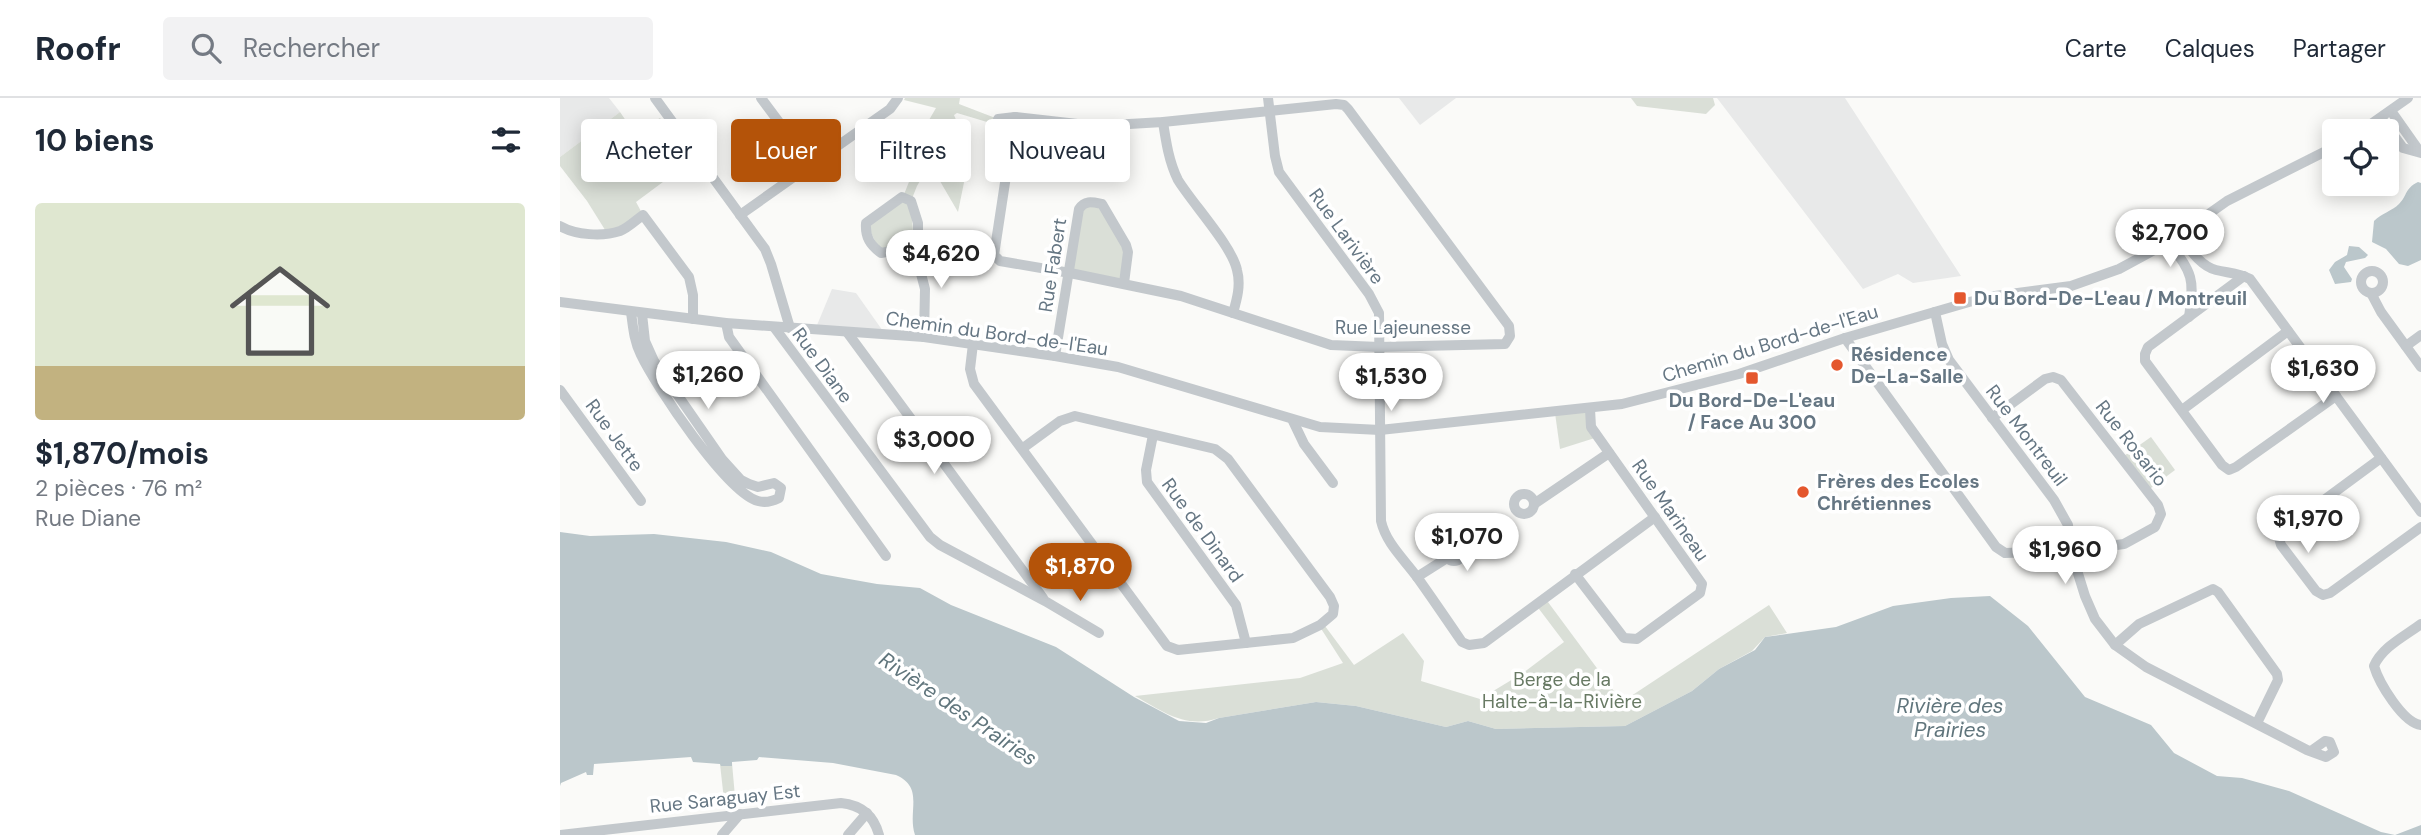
<!DOCTYPE html>
<html lang="fr">
<head>
<meta charset="utf-8">
<style>
  :root { --surface:#fff; --page:#f2f2f3; --text:#1f2937; --muted:#747a83; --line:#e0e1e3; --accent:#b45309 }
  body { margin:0; font-family:"DM Sans",sans-serif; background:var(--page); color:var(--text); height:100vh; display:flex; flex-direction:column; font-size:26px; white-space:nowrap }
  * { box-sizing:border-box; margin:0 }
  p { font-size:23px; color:var(--muted) }
  .icon { flex:none; width:38px; height:38px; fill:none; stroke:currentColor; stroke-width:2; stroke-linecap:round; stroke-linejoin:round }
  .map { position:relative; flex:1; overflow:hidden }
  .sheet { display:flex; flex-direction:column; background:var(--surface); width:560px }
  .sheet>* { flex:none }
  .banner { position:absolute; left:21px; top:21px; width:665px; height:63px; display:flex; gap:14px }
  .controls { position:absolute; left:1762px; top:21px; display:grid; gap:14px }
  .controls a { display:grid; place-items:center; width:77px; height:77px; border-radius:7px; background:var(--surface); box-shadow:0 4px 18px #0003; font-size:35px }
  .price { position:absolute; translate:-50% -60px; padding:0 16px; border-radius:24px; background:#fff; color:#222; font-size:23px; line-height:46px; filter:drop-shadow(0 2px 4px #0008) }
  .price::after { content:''; position:absolute; left:50%; top:42px; width:21px; height:16px; margin-left:-10px; background:inherit; clip-path:polygon(0 0,100% 0,50% 100%) }
  .price.on { background:var(--accent); color:#fff }
  ul { padding:0; list-style:none }
  li { display:grid; align-content:center; gap:14px; height:371px; padding:0 35px }
  li+li { border-top:2px solid var(--line) }
  li span { display:grid; place-items:center; height:217px; border-radius:7px; color:#555 }
  li>.icon { margin-inline-start:auto }
  span .icon { width:126px; height:126px; fill:#fffc; stroke-width:1 }
  li b { font-size:30px }
  h2 { display:flex; justify-content:space-between; align-items:center; height:84px; padding:0 35px; font-size:30px }
  .tag { padding:0 24px; border-radius:7px; background:var(--surface); box-shadow:0 4px 18px #0003; font-size:24px; line-height:63px }
  .tag.on { background:var(--accent); color:#fff }
  header { display:flex; align-items:center; gap:42px; box-sizing:border-box; height:98px; padding:0 35px; background:var(--surface); border-bottom:2px solid var(--line) }
  header strong { font-size:33px }
  nav { display:flex; gap:38px; margin-inline-start:auto; font-size:24px }
  .search { width:490px; height:63px; background:var(--page); display:flex; align-items:center; gap:18px; box-sizing:border-box; padding:0 24px; border-radius:7px; color:var(--muted); font-size:26px }
  main { display:flex; flex:1; min-height:0 }
  .map>svg:first-child { display:block }
  .built { fill:#e8e9e9 }
  .green { fill:#dadfd7 }
  .water { fill:#bbc7cb }
  .lines { fill:none; stroke-linecap:round; stroke-linejoin:round }
  .minor { stroke:#c3c8cc; stroke-width:10 }
  .poi-dot { fill:#e4572e; stroke:#fff; stroke-width:2.5 }
  .labels { text-anchor:middle; stroke-width:7; stroke-linejoin:round; paint-order:stroke }
  .street-label { font-size:19px; fill:#657683; stroke:#fff }
  .poi-label { font-size:19px; font-weight:bold; fill:#657683; stroke:#fff; text-anchor:start }
  .park-label { font-size:19px; fill:#687a64; stroke:#fff }
  .water-label { font-size:21px; font-style:italic; fill:#60757c; stroke:#fff }
</style>
</head>
<body>
<header>
<strong>Roofr</strong>
<div class="search"><svg class="icon" aria-label="search" viewBox="0 0 24 24"><circle cx="10" cy="10" r="6"/><path d="M15 15l6 6"/></svg>Rechercher</div>
<nav><a>Carte</a><a>Calques</a><a>Partager</a></nav>
</header>
<main>
<section class="sheet">
<h2>10 biens<svg class="icon" aria-label="filters" viewBox="0 0 24 24"><path d="M4 7h16M4 17h16"/><circle cx="9" cy="7" r="2"/><circle cx="15" cy="17" r="2"/></svg></h2>
<ul>
<li><span style="background:linear-gradient(#dfe7d0 75%,#c2b280 0)"><svg class="icon" aria-label="home" viewBox="0 0 24 24"><path d="M3 11l9-7 9 7M6 9v11h12V9"/></svg></span><div><b>$1,870/mois</b><p>2 pièces · 76 m²</p><p>Rue Diane</p></div></li>
</ul>
</section>
<div class="map">
<svg width="1861" height="737" viewBox="0 0 1861 737">
  <rect width="100%" height="100%" fill="#fafaf8"/>
  <g class="built">
    <path d="M0,0H49L60,14L0,59Z"/>
    <path d="M839,0H896L860,27Z"/>
    <path d="M1157,0H1285L1401,178L1353,185L1338,176L1303,191Z"/>
    <path d="M272,191L296,195L325,236L255,232Z"/>
  </g>
  <g class="green">
    <path d="M345,0H400L399,6L438,21L427,24L397,15L394,17L410,55L398,114L370,66L357,88L351,103L354,149L321,155L306,125L343,99L360,56L347,50L362,34L376,10L344,2Z"/>
    <path d="M1071,0H1153L1155,7L1146,16L1077,8Z"/>
    <path d="M60,14L75,36L100,20L108,32L85,50L107,81L76,104L83,117L47,135L27,103L0,68V59Z"/>
    <path d="M542,106L566,147L564,185L510,175L519,111Z"/>
    <path d="M1030,311L1038,339L1000,351L995,315Z"/>
    <path d="M1591,339L1615,372L1587,393L1561,360Z"/>
    <path d="M985,500L1062,604L1209,507L1227,535L1205,539L1192,553L1159,571L1132,593L1065,628L936,631L908,623L886,629L796,608L756,604L659,620C625,631 604,614 575,598L740,580L783,565L760,529L765,528L794,567L843,535L864,563L861,583L920,601L963,575L1004,544L976,507Z"/>
    <path d="M172,665L176,710L165,711L160,666Z"/>
  </g>
  <g class="water">
    <path d="M1858,84L1861,85V162L1848,168L1839,166L1826,151L1812,144L1814,123C1822,115 1832,113 1839,106C1848,97 1844,91 1858,84Z"/>
    <path d="M1789,148L1799,149L1808,157L1805,160L1786,164L1784,169L1792,181L1791,184L1775,186L1769,172L1775,164L1787,157Z"/>
    <path d="M0,434L30,438L94,436L166,444L211,454L261,476L317,486L360,490L391,507L496,549L574,599L619,623L646,625L659,620L756,604L796,608L886,629L908,623L936,631L1065,628L1132,593L1159,571L1195,552L1205,539L1276,529L1333,508L1391,500L1430,498L1468,528L1525,599L1591,627L1614,655L1657,678L1682,680L1729,693L1821,734L1835,737L1861,727V737H355C347,713 365,690 336,677L273,665L199,659L197,662L172,664V668H161L160,666L133,664L131,659L34,666L33,677H27L26,674L1,685L0,688Z"/>
  </g>
  <g class="lines">
    <g class="minor">
      <path d="M95,0L205,151L211,166L230,230"/>
      <path d="M201,0L251,67"/>
      <path d="M708,0L715,58L719,74L809,196L819,215L821,423C826,445 843,460 857,479C872,500 887,522 902,544L909,547L924,545L1095,419"/>
      <path d="M776,6L784,7L788,11L949,228L950,238L945,246L819,249L771,247L621,198L510,175L440,163L434,157L455,19L535,28L603,24Z"/>
      <path d="M1831,13L1860,54"/>
      <path d="M1821,20L1843,50L1861,55"/>
      <path d="M438,21L455,19"/>
      <path d="M603,24C606,44 609,64 618,82C632,105 672,148 677,172C681,187 677,201 673,215"/>
      <path d="M1801,33L1848,0"/>
      <path d="M180,117L330,11L338,0"/>
      <path d="M0,128C16,137 42,139 60,133C68,130 76,122 83,117L129,179L133,197V221"/>
      <path d="M1619,137C1629,150 1640,168 1656,172C1668,175 1679,175 1690,181L1861,414"/>
      <path d="M1609,144C1632,176 1635,179 1629,219"/>
      <path d="M354,149L321,155C310,147 305,139 306,125L342,99L351,103L358,125V139L354,149L365,191L364,239"/>
      <circle cx="1812" cy="184" r="11"/>
      <path d="M1684,178L1588,249L1585,256V263L1662,367L1669,372L1676,369L1776,298"/>
      <path d="M1811,195L1821,214L1861,269"/>
      <path d="M0,204L166,225L364,239L495,258L558,269L760,329L820,332L1062,306L1179,276L1285,240L1409,204L1435,198L1511,188L1559,171L1609,144L1667,103L1774,49"/>
      <path d="M71,214C73,229 74,243 81,257C95,287 167,395 198,403C205,405 213,403 219,400L221,390L214,385L198,389L189,386L181,382L162,361L94,263L85,243L82,216"/>
      <path d="M1375,214L1382,246L1389,262L1494,402L1508,427L1511,453L1525,498L1535,521L1555,547L1586,569L1747,652L1766,659L1774,654L1770,644L1765,643L1751,653"/>
      <path d="M166,225L169,239L326,458"/>
      <path d="M214,229L370,439L380,447L485,503L539,535"/>
      <path d="M287,234L483,500"/>
      <path d="M1285,240L1436,449L1445,455L1511,453L1564,446L1595,429L1601,416L1598,407L1501,282L1493,279L1485,281L1432,320"/>
      <path d="M413,246L410,271L414,286L607,548L618,552L733,540L760,527L773,516L774,508L770,499L668,361L655,351L515,318L500,323L463,350"/>
      <path d="M1846,248L1861,237"/>
      <path d="M495,258L519,111C525,102 532,104 542,106L566,147L568,154L564,185"/>
      <path d="M0,292L81,403"/>
      <path d="M1622,312L1728,233"/>
      <path d="M733,323L744,346L773,385"/>
      <path d="M593,337L586,372L587,384L676,507L686,545"/>
      <path d="M1821,360L1722,433L1719,440L1721,447L1756,493L1763,497L1770,495L1861,429"/>
      <circle cx="964" cy="406" r="10"/>
      <path d="M974,406L1049,355"/>
      <circle cx="894" cy="454" r="9"/>
      <path d="M1015,476L1064,540L1077,541L1140,495L1142,486L1031,329L1030,311"/>
      <path d="M857,479L887,460"/>
      <path d="M1861,526C1845,538 1822,549 1814,568C1819,585 1843,625 1861,627"/>
      <path d="M1555,547L1579,526L1653,491L1658,494L1717,576L1718,582L1697,625"/>
      <path d="M0,737L281,705C301,707 314,718 319,737"/>
      <path d="M162,737L180,716"/>
      <path d="M288,737L307,715"/>
    </g>
  </g>
  <g class="poi-dot">
    <rect x="1393" y="193" width="14" height="14" rx="3.5"/>
    <circle cx="1277" cy="267" r="7"/>
    <rect x="1185" y="273" width="14" height="14" rx="3.5"/>
    <circle cx="1243" cy="394" r="7"/>
  </g>
  <g class="labels">
    <g class="street-label">
      <text transform="translate(787 138) rotate(54)" y="7">Rue Larivière</text>
      <text transform="translate(492 167) rotate(-81)" y="7">Rue Fabert</text>
      <text x="843" y="236">Rue Lajeunesse</text>
      <text transform="translate(437 235) rotate(8)" y="7">Chemin du Bord-de-l'Eau</text>
      <text transform="translate(1210 245) rotate(-17)" y="7">Chemin du Bord-de-l'Eau</text>
      <text transform="translate(263 267) rotate(54)" y="7">Rue Diane</text>
      <text transform="translate(55 337) rotate(54)" y="7">Rue Jette</text>
      <text transform="translate(1467 337) rotate(53)" y="7">Rue Montreuil</text>
      <text transform="translate(1572 345) rotate(52)" y="7">Rue Rosario</text>
      <text transform="translate(1111 412) rotate(55)" y="7">Rue Marineau</text>
      <text transform="translate(643 432) rotate(54)" y="7">Rue de Dinard</text>
      <text transform="translate(165 700) rotate(-6)" y="7">Rue Saraguay Est</text>
    </g>
    <g class="poi-label">
      <text x="1414" y="207">Du Bord-De-L'eau / Montreuil</text>
      <text x="1291" y="263">Résidence<tspan x="1291" dy="22">De-La-Salle</tspan></text>
      <text x="1192" y="309" text-anchor="middle">Du Bord-De-L'eau<tspan x="1192" dy="22">/ Face Au 300</tspan></text>
      <text x="1257" y="390">Frères des Ecoles<tspan x="1257" dy="22">Chrétiennes</tspan></text>
    </g>
    <g class="park-label">
      <text x="1002" y="588">Berge de la<tspan x="1002" dy="22">Halte-à-la-Rivière</tspan></text>
    </g>
    <g class="water-label">
      <text x="1390" y="615">Rivière des<tspan x="1390" dy="24">Prairies</tspan></text>
      <text transform="translate(398 611) rotate(34)" y="7">Rivière des Prairies</text>
    </g>
  </g>
</svg>
<div class="controls">
<a><svg class="icon" aria-label="locate" viewBox="0 0 24 24"><circle cx="12" cy="12" r="6"/><path d="M12 2v4M12 18v4M2 12h4M18 12h4"/></svg></a>
</div>
<b class="price" style="left:1610px;top:171px">$2,700</b>
<b class="price" style="left:381px;top:192px">$4,620</b>
<b class="price" style="left:1763px;top:307px">$1,630</b>
<b class="price" style="left:148px;top:313px">$1,260</b>
<b class="price" style="left:831px;top:315px">$1,530</b>
<b class="price" style="left:374px;top:378px">$3,000</b>
<b class="price" style="left:1748px;top:457px">$1,970</b>
<b class="price" style="left:907px;top:475px">$1,070</b>
<b class="price" style="left:1505px;top:488px">$1,960</b>
<b class="price on" style="left:520px;top:505px">$1,870</b>
<div class="banner">
<a class="tag">Acheter</a>
<a class="tag on">Louer</a>
<a class="tag">Filtres</a>
<a class="tag">Nouveau</a>
</div>
</div>
</main>
</body>
</html>
